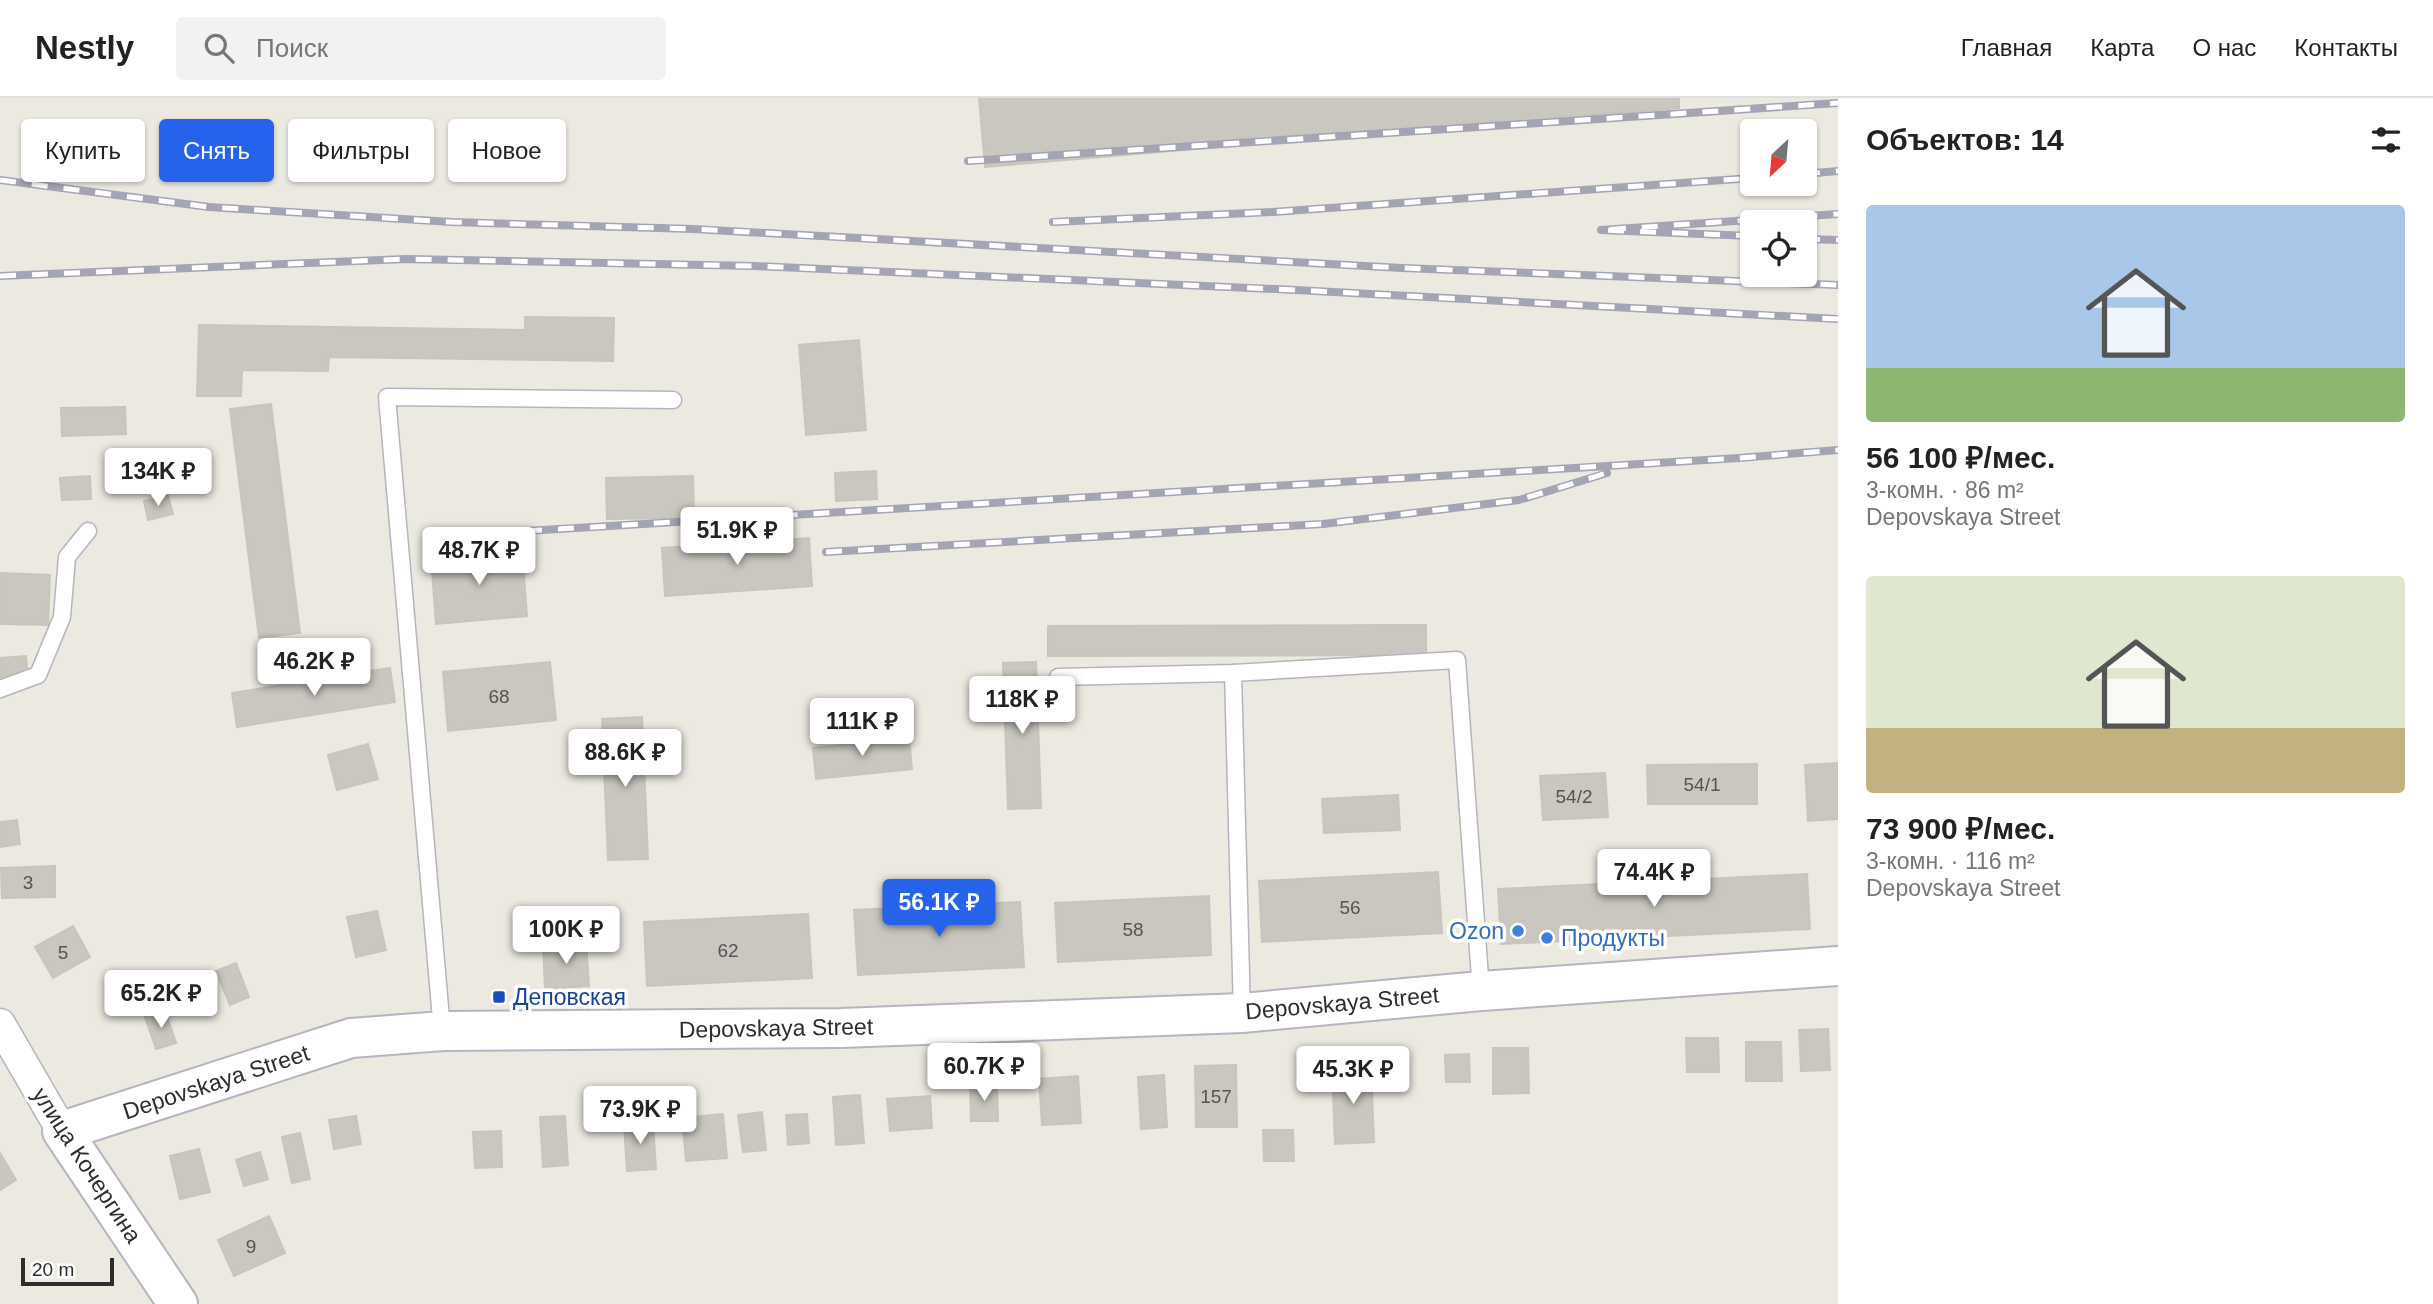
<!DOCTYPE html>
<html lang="ru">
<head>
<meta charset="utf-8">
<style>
  :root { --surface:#fff; --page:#f2f2f2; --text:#222; --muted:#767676; --line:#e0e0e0; --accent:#2563eb }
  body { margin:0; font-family:Arial,sans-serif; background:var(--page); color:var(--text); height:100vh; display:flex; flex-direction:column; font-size:26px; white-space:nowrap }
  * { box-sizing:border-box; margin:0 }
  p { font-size:23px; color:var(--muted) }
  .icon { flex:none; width:38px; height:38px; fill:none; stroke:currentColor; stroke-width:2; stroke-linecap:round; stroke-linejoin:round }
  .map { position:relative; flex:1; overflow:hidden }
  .sheet { display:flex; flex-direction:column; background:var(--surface); width:595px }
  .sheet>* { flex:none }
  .banner { position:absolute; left:21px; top:21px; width:665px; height:63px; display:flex; gap:14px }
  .needle { width:46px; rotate:206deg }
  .buttons { position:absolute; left:1740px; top:21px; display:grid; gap:14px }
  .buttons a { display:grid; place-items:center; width:77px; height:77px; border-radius:7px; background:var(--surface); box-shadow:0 2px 5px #0004; font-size:35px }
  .scale { position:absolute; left:21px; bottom:18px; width:93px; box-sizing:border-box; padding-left:7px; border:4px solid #2d2d2d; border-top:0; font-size:19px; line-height:24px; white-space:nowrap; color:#2d2d2d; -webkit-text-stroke:5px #fff; paint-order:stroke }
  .price { position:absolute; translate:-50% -60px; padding:0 16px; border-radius:7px; background:#fff; color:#222; font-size:23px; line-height:46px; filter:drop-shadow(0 2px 4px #0008) }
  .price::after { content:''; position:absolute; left:50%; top:42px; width:21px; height:16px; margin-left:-10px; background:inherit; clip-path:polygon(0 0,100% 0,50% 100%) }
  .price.current { background:var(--accent); color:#fff }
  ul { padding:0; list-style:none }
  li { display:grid; align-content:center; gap:14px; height:371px; padding:0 28px }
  li span { display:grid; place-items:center; height:217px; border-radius:7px; color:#555 }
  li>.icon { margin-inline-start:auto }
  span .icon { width:126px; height:126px; fill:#fffc; stroke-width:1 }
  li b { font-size:30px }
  h2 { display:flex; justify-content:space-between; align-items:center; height:84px; padding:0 28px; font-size:30px }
  .pill { padding:0 24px; border-radius:7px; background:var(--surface); box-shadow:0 2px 5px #0004; font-size:24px; line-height:63px }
  .pill.current { background:var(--accent); color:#fff }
  header { display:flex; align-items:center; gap:42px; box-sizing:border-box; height:98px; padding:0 35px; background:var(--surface); border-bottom:2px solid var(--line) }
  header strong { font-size:33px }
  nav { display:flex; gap:38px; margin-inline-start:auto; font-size:24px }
  .search { width:490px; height:63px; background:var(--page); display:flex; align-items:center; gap:18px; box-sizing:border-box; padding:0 24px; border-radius:7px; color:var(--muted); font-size:26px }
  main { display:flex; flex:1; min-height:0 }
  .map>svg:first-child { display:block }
  .building { fill:#c9c7bf; stroke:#c8c5bb; stroke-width:2 }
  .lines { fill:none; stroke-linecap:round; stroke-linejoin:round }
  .lane-casing { stroke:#b4b5bf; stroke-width:19 }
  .street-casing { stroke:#b4b5bf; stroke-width:33 }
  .secondary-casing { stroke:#b4b5bf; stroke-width:42 }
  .lane { stroke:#fff; stroke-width:16 }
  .street { stroke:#fff; stroke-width:30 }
  .secondary { stroke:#fff; stroke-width:38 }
  .rail-casing { stroke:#a4a4b4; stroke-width:8 }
  .rail { stroke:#fff; stroke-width:5; stroke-dasharray:16; stroke-linecap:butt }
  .shop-dot { fill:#3f7fe0; stroke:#fff; stroke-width:2.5 }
  .transit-dot { fill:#1a4fb4; stroke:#fff; stroke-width:2.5 }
  .labels { text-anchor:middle; stroke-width:7; stroke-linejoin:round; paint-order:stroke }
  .number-label { font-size:19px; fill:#545452 }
  .shop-label { font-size:23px; fill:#366cbe; stroke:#fff; text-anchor:end }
  .transit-label { font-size:23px; fill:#164399; stroke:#fff; text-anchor:start }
  .street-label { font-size:23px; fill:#2d2d2d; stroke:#fff }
</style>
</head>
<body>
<header>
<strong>Nestly</strong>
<div class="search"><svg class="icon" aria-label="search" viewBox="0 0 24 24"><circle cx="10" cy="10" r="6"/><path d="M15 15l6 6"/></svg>Поиск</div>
<nav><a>Главная</a><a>Карта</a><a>О нас</a><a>Контакты</a></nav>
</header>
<main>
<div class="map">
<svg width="1838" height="1206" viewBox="0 0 1838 1206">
  <rect width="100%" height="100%" fill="#ece9e1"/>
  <g class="building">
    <path d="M979,0H1679V10L985,69Z"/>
    <path d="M525,219L614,220L613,263L329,259L328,273L242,272L241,298H197L199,227L525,232Z"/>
    <path d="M859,242L866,332L806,337L799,247Z"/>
    <path d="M271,306L300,535L259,540L230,311Z"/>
    <path d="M125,309L126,336L62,338L61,310Z"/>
    <path d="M876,373L877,401L836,403L835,375Z"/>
    <path d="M90,378L91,401L62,402L60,380Z"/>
    <path d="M693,378L694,420L607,421L606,380Z"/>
    <path d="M168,398L173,416L148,422L144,403Z"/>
    <path d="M809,440L812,488L665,498L662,450Z"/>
    <path d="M522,452L527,518L436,526L431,460Z"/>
    <path d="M0,475L50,477L48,527L0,526Z"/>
    <path d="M1426,527V557L1048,558V528Z"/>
    <path d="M26,558L28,579L0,582V560Z"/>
    <path d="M550,564L556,622L448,633L443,574Z"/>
    <path d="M1036,564L1041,710L1008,711L1003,565Z"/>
    <path d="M390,570L395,604L237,629L232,595Z"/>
    <path d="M642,619L648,761L608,762L602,621Z"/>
    <path d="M909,640L912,671L816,681L813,650Z"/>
    <path d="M368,646L378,681L337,692L328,657Z"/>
    <path d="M1838,665V721L1808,723L1805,667Z"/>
    <path d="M1757,666V706H1648L1647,667Z"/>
    <path d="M1605,675L1608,719L1543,722L1540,678Z"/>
    <path d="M1398,697L1400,732L1324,735L1322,701Z"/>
    <path d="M17,722L20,746L0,749V724Z"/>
    <path d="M55,768V799L2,800L1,770Z"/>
    <path d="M1438,774L1442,835L1262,844L1259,783Z"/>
    <path d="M1807,776L1810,831L1501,846L1498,791Z"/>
    <path d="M1209,798L1211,857L1058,864L1055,805Z"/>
    <path d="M1020,804L1024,869L858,877L854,812Z"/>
    <path d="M377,813L386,852L356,859L347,819Z"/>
    <path d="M808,816L812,880L647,888L644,824Z"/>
    <path d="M73,828L90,859L53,880L35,849Z"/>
    <path d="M586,845L589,888L545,891L543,848Z"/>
    <path d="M236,865L249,899L230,907L216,873Z"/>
    <path d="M165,912L176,945L156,951L145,919Z"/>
    <path d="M1828,931L1830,972L1801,973L1799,932Z"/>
    <path d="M1686,940H1718L1719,974H1687Z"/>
    <path d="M1746,944H1781L1782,983H1746Z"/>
    <path d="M1493,950H1528L1529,995L1493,996Z"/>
    <path d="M1469,956L1470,984H1446L1445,957Z"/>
    <path d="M1236,967L1237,1029H1196L1195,968Z"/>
    <path d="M1371,970L1374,1044L1335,1046L1332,971Z"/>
    <path d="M1164,977L1167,1029L1141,1031L1138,979Z"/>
    <path d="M1078,978L1081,1025L1042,1027L1039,981Z"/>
    <path d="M997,986L998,1023H971L970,987Z"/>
    <path d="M860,997L864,1045L836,1047L833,999Z"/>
    <path d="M930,998L932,1030L890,1033L887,1001Z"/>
    <path d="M762,1014L766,1052L743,1054L738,1017Z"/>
    <path d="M723,1016L727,1060L686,1063L682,1020Z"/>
    <path d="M807,1016L809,1045L788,1047L786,1017Z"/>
    <path d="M356,1018L361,1046L334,1051L329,1022Z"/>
    <path d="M565,1018L568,1067L543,1069L540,1019Z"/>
    <path d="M653,1024L656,1071L627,1073L624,1026Z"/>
    <path d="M1263,1032H1293L1294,1063H1264Z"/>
    <path d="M501,1033L502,1069L475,1070L473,1034Z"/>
    <path d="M300,1035L310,1081L292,1085L282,1039Z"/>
    <path d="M199,1051L210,1094L180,1101L170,1058Z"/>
    <path d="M260,1054L268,1081L244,1088L236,1062Z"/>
    <path d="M0,1055L16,1082L0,1092Z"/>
    <path d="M269,1118L285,1155L234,1178L218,1142Z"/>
  </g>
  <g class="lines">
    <defs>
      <g id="lane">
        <path d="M1233,575L1242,915"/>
        <path d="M1058,579L1233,575L1457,562L1481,893"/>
        <path d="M0,591L38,577L62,519L67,459L88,433"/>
        <path d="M442,932L387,299L673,302"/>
      </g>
      <path id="street" d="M0,926L62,1033"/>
      <path id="secondary" d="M178,1206L62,1033L351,940L443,933L841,930L1242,915L1481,893L1838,868"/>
    </defs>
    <use href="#lane" class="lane-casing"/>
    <use href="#street" class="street-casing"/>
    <use href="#secondary" class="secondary-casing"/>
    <use href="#lane" class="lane"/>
    <use href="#street" class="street"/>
    <use href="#secondary" class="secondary"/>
    <defs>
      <g id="rail">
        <path d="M968,63L1838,5"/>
        <path d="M1804,76L1838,73"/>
        <path d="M0,82L209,109L451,124L693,131L1402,170L1838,187"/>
        <path d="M1053,124L1273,114L1752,80"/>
        <path d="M1752,138L1601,132L1838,116"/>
        <path d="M1804,141L1838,142"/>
        <path d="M0,178L406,161L754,168L1296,192L1838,221"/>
        <path d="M526,433L1739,360L1838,352"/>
        <path d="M826,454L1323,426L1519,402L1607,375"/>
      </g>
    </defs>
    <use href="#rail" class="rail-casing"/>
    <use href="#rail" class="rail"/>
  </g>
  <g class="shop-dot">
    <circle cx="1518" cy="833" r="7"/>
    <circle cx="1547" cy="840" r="7"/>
  </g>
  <rect class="transit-dot" x="492" y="892" width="14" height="14" rx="3.5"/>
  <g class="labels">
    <g class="number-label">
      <text x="499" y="605">68</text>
      <text x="1702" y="693">54/1</text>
      <text x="1574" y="705">54/2</text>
      <text x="28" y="791">3</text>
      <text x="1350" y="816">56</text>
      <text x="1133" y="838">58</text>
      <text x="728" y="859">62</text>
      <text x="63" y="861">5</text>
      <text x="1216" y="1005">157</text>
      <text x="251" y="1155">9</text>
    </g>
    <g class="shop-label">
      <text x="1504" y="841">Ozon</text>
      <text x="1561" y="848" text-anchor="start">Продукты</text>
    </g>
    <g class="transit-label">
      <text x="513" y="907">Деповская</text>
    </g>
    <g class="street-label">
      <text transform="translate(1342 905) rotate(-5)" y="8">Depovskaya Street</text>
      <text transform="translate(776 930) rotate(-1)" y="8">Depovskaya Street</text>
      <text transform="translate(216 984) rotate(-18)" y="8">Depovskaya Street</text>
      <text transform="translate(87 1067) rotate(57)" y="8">улица Кочергина</text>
    </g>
  </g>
</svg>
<div class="buttons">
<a><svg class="needle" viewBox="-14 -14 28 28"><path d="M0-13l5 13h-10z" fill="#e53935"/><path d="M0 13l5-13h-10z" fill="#767676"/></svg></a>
<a><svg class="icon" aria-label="locate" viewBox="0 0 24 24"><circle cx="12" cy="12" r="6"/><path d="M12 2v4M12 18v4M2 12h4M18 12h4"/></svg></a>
</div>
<div class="scale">20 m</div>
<b class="price" style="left:158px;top:410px">134K ₽</b>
<b class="price" style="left:737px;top:469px">51.9K ₽</b>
<b class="price" style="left:479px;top:489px">48.7K ₽</b>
<b class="price" style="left:314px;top:600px">46.2K ₽</b>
<b class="price" style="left:1022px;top:638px">118K ₽</b>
<b class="price" style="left:862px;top:660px">111K ₽</b>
<b class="price" style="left:625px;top:691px">88.6K ₽</b>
<b class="price" style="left:1654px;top:811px">74.4K ₽</b>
<b class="price current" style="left:939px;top:841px">56.1K ₽</b>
<b class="price" style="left:566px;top:868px">100K ₽</b>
<b class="price" style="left:161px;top:932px">65.2K ₽</b>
<b class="price" style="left:984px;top:1005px">60.7K ₽</b>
<b class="price" style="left:1353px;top:1008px">45.3K ₽</b>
<b class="price" style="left:640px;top:1048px">73.9K ₽</b>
<div class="banner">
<a class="pill">Купить</a>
<a class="pill current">Снять</a>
<a class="pill">Фильтры</a>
<a class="pill">Новое</a>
</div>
</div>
<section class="sheet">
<h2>Объектов: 14<svg class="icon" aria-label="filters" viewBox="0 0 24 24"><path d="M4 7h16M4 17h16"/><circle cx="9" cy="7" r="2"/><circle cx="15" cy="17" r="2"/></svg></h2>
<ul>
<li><span style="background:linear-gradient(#a9c7e8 75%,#8fb573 0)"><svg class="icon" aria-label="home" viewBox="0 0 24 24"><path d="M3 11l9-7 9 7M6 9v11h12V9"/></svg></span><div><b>56 100 ₽/мес.</b><p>3-комн. · 86 m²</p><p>Depovskaya Street</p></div></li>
<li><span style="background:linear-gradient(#dfe7d0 70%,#c2b280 0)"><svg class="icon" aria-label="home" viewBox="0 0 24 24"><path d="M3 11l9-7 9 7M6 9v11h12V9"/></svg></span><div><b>73 900 ₽/мес.</b><p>3-комн. · 116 m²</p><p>Depovskaya Street</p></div></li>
</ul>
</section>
</main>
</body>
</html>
